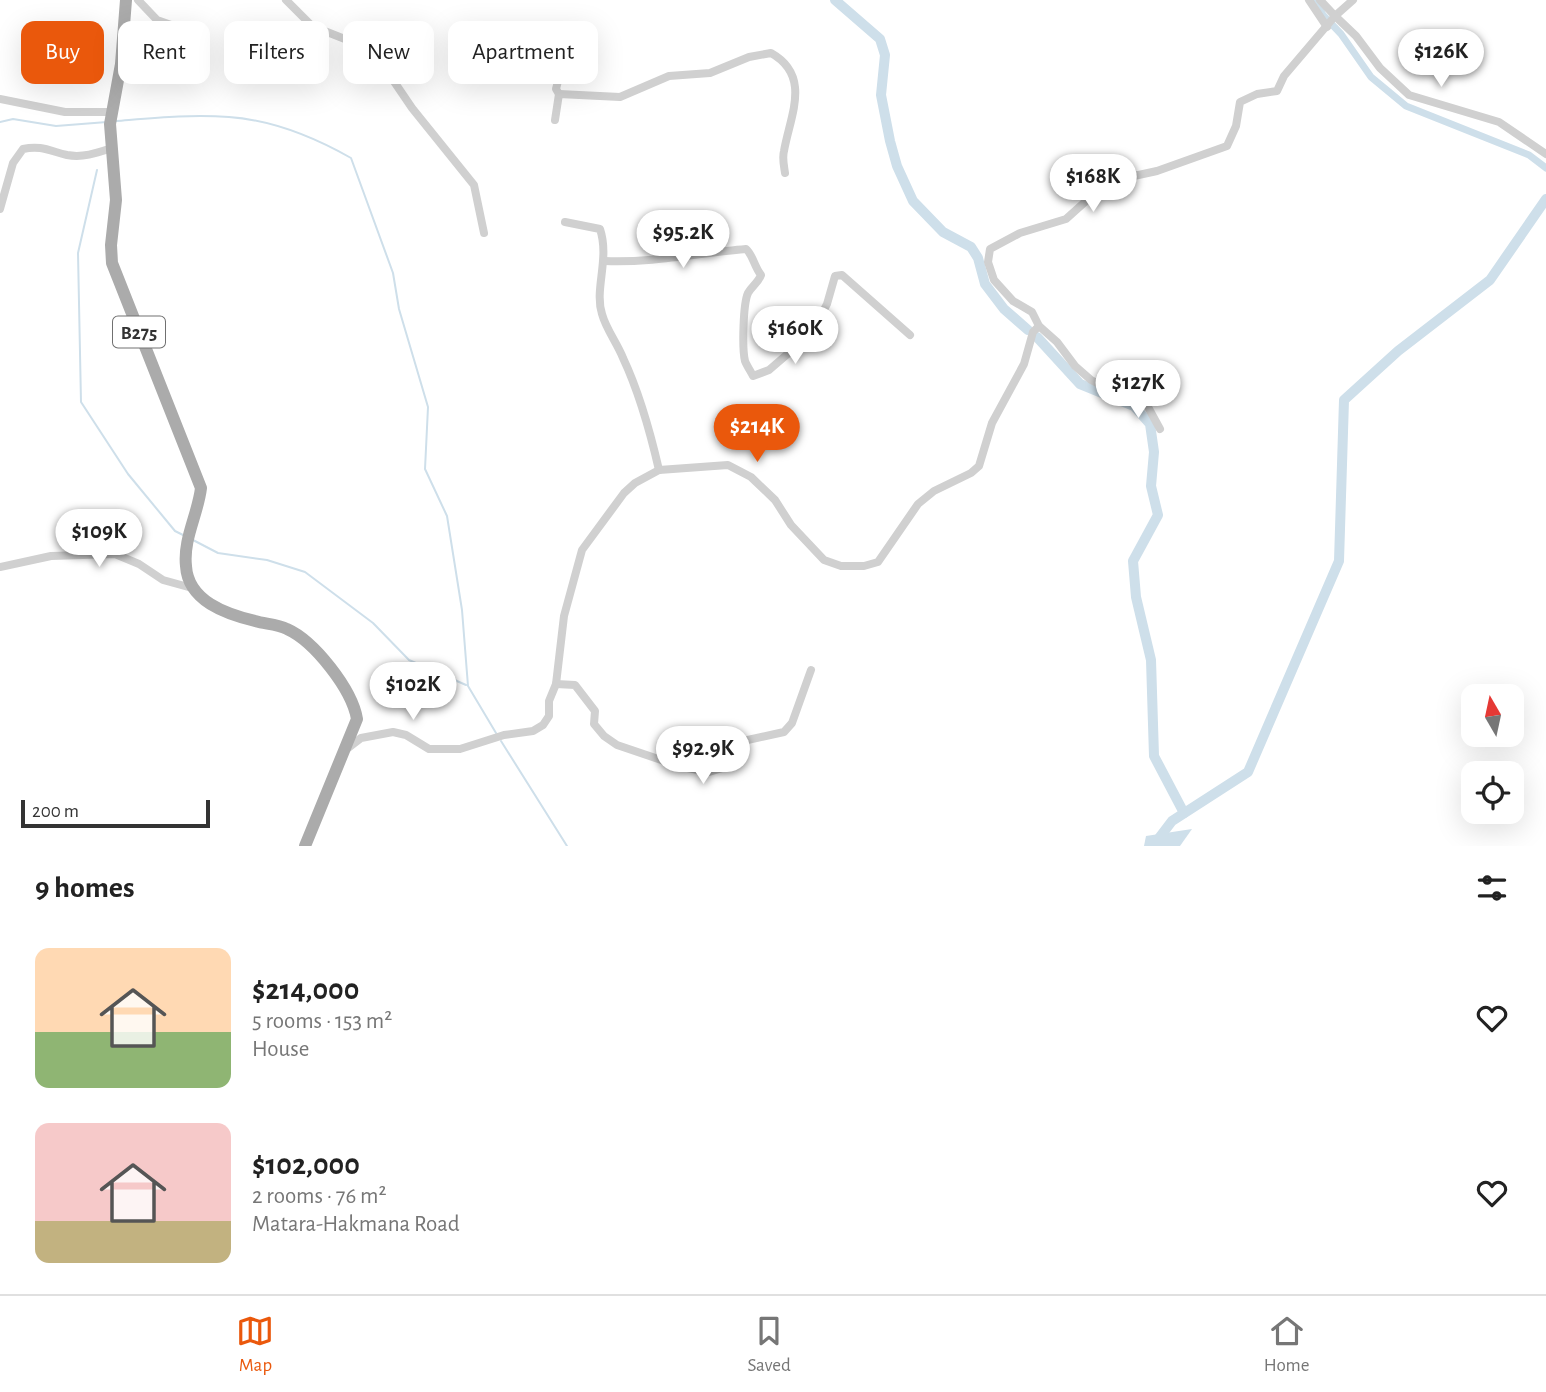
<!DOCTYPE html>
<html lang="en">
<head>
<meta charset="utf-8">
<style>
  :root { --surface:#fff; --page:#f6f6f6; --text:#222; --muted:#767676; --line:#e0e0e0; --accent:#ea580c }
  body { margin:0; font-family:"Alegreya Sans",sans-serif; background:var(--page); color:var(--text); height:100vh; display:flex; flex-direction:column; font-size:26px; white-space:nowrap }
  * { box-sizing:border-box; margin:0 }
  p { font-size:23px; color:var(--muted) }
  .icon { flex:none; width:38px; height:38px; fill:none; stroke:currentColor; stroke-width:2; stroke-linecap:round; stroke-linejoin:round }
  .map { position:relative; height:846px; overflow:hidden }
  .side { display:flex; flex-direction:column; background:var(--surface); flex:1 }
  .side>* { flex:none }
  .hud { position:absolute; left:21px; top:21px; width:700px; height:63px; display:flex; gap:14px }
  .needle { width:46px; rotate:351deg }
  .fabs { position:absolute; left:1461px; top:684px; display:grid; gap:14px }
  .fabs a { display:grid; place-items:center; width:63px; height:63px; border-radius:14px; background:var(--surface); box-shadow:0 7px 28px #0002; font-size:35px }
  .scale { position:absolute; left:21px; bottom:18px; width:189px; box-sizing:border-box; padding-left:7px; border:4px solid #333; border-top:0; font-size:19px; line-height:24px; white-space:nowrap; color:#333; -webkit-text-stroke:5px #fff; paint-order:stroke }
  .price { position:absolute; translate:-50% -60px; padding:0 16px; border-radius:24px; background:#fff; color:#222; font-size:23px; line-height:46px; filter:drop-shadow(0 2px 4px #0008) }
  .price::after { content:''; position:absolute; left:50%; top:42px; width:21px; height:16px; margin-left:-10px; background:inherit; clip-path:polygon(0 0,100% 0,50% 100%) }
  .price.active { background:var(--accent); color:#fff }
  ul { padding:0; list-style:none }
  li { display:flex; align-items:center; gap:21px; height:175px; padding:0 35px }
  li span { display:grid; place-items:center; flex:none; width:196px; height:140px; border-radius:14px; color:#555 }
  li>.icon { margin-inline-start:auto }
  span .icon { width:84px; height:84px; fill:#fffc; stroke-width:1 }
  li b { font-size:30px }
  h2 { display:flex; justify-content:space-between; align-items:center; height:84px; padding:0 35px; font-size:30px }
  .pill { padding:0 24px; border-radius:14px; background:var(--surface); box-shadow:0 7px 28px #0002; font-size:24px; line-height:63px }
  .pill.active { background:var(--accent); color:#fff }
  .menu { display:flex; justify-content:space-around; align-items:center; height:98px; border-top:2px solid var(--line); background:var(--surface); font-size:19px; color:var(--muted) }
  .menu a { display:grid; justify-items:center; gap:4px }
  .menu .active { color:var(--accent) }
  .map>svg:first-child { display:block }
  .water { fill:#cedfea }
  .lines { fill:none; stroke-linecap:round; stroke-linejoin:round }
  .stream { stroke:#cedfea; stroke-width:2 }
  .canal { stroke:#cedfea; stroke-width:7 }
  .river { stroke:#cedfea; stroke-width:10 }
  .street { stroke:#d0d0d0; stroke-width:8 }
  .primary { stroke:#ababab; stroke-width:12 }
  .labels { text-anchor:middle; stroke-width:7; stroke-linejoin:round; paint-order:stroke }
  .shield { fill:#fff; stroke:#707070; stroke-width:2 }
  .shield-label { font-size:19px; font-weight:bold; fill:#333 }
</style>
</head>
<body>
<div class="map">
<svg width="1546" height="846" viewBox="0 0 1546 846">
  <rect width="100%" height="100%" fill="#fff"/>
  <path class="water" d="M1192,829L1180,846H1144L1146,836Z"/>
  <g class="lines">
    <g class="stream">
      <path d="M116,121C153,118 191,114 229,117C272,120 314,137 351,158L393,273L399,309L428,407L425,469L447,516L462,610L468,686L496,733"/>
      <path d="M0,122L13,119L56,126L107,122"/>
      <path d="M97,170L78,253L81,402L128,474L175,531L185,536"/>
      <path d="M193,540L218,553L267,560L305,572L373,623L409,660L466,685"/>
      <path d="M501,741L567,846"/>
    </g>
    <path class="canal" d="M1316,0L1323,15L1341,34L1371,77L1406,106L1529,155L1546,168"/>
    <g class="river">
      <path d="M835,0L880,39L885,55L881,95L890,141L897,166L913,201L943,232L971,247L978,258L985,284L1004,309L1028,330"/>
      <path d="M1037,337L1080,384L1134,406L1150,424L1154,452L1151,486L1158,515L1133,561L1136,597L1151,660L1154,756L1184,813"/>
      <path d="M1153,846L1172,821L1248,772L1339,561L1344,400L1398,351L1490,280L1546,199"/>
    </g>
    <g class="street">
      <path d="M138,0L157,20L191,32L205,50L204,59L199,67"/>
      <path d="M286,0L312,26L370,49L381,55L393,80L412,108L474,185L484,233"/>
      <path d="M1309,0L1327,27"/>
      <path d="M1353,0L1335,16L1356,36L1380,68L1409,95L1499,122L1546,154"/>
      <path d="M559,94L556,89C562,65 562,58 585,45"/>
      <path d="M0,99L65,112H111"/>
      <path d="M555,120L559,94L620,97L669,76L710,73L749,57L771,53C812,76 790,116 784,151C782,158 784,166 785,173"/>
      <path d="M0,209L13,163L23,149C41,145 50,151 67,155C83,158 97,153 112,148"/>
      <path d="M565,222L600,229C610,259 594,289 602,314C606,329 617,343 623,358C640,394 650,431 659,470"/>
      <path d="M605,261C652,263 699,253 746,249C753,255 754,266 761,275C758,283 752,286 748,293C743,304 742,349 745,361C747,366 751,372 753,376L769,370L812,333L827,304L835,276L842,275L910,335"/>
      <path d="M1160,429L1148,407L1135,396L1109,389L1091,380L1075,366L1057,342L1039,326L1032,312L1013,301L994,280L988,262L990,249L1020,233L1066,219L1095,193L1120,179L1157,171L1227,146L1236,126L1240,102L1257,94L1277,91L1284,76L1335,16L1320,0"/>
      <path d="M0,567L51,556L115,554L139,564L163,580L192,588"/>
      <path d="M556,684L575,685L595,711L594,724L604,736L617,745L682,767L709,772L726,767L734,743L784,732L792,723L811,670"/>
      <path d="M348,748L361,738L393,732L406,735L429,749H460L504,735L533,731L543,725L549,716V701L556,684L564,616L582,550L624,493L635,483L659,470L728,465L751,477L775,500L791,525L824,560L841,566H864L878,562L918,504L934,491L971,473L979,466L992,423L1024,364L1033,332L1039,326"/>
    </g>
    <path class="primary" d="M126,0L121,64L110,124L116,200L111,245L112,263L201,488C198,514 183,539 186,566C188,601 226,614 255,621C265,624 277,624 287,629C314,641 352,689 357,719L305,846"/>
  </g>
  <g class="labels">
    <rect class="shield" x="113" y="316.5" width="52" height="31" rx="5"/>
    <g class="shield-label">
      <text x="139" y="339">B275</text>
    </g>
  </g>
</svg>
<div class="fabs">
<a><svg class="needle" viewBox="-14 -14 28 28"><path d="M0-13l5 13h-10z" fill="#e53935"/><path d="M0 13l5-13h-10z" fill="#767676"/></svg></a>
<a><svg class="icon" aria-label="locate" viewBox="0 0 24 24"><circle cx="12" cy="12" r="6"/><path d="M12 2v4M12 18v4M2 12h4M18 12h4"/></svg></a>
</div>
<div class="scale">200 m</div>
<b class="price" style="left:1441px;top:89px">$126K</b>
<b class="price" style="left:1093px;top:214px">$168K</b>
<b class="price" style="left:683px;top:270px">$95.2K</b>
<b class="price" style="left:795px;top:366px">$160K</b>
<b class="price" style="left:1138px;top:420px">$127K</b>
<b class="price active" style="left:757px;top:464px">$214K</b>
<b class="price" style="left:99px;top:569px">$109K</b>
<b class="price" style="left:413px;top:722px">$102K</b>
<b class="price" style="left:703px;top:786px">$92.9K</b>
<div class="hud">
<a class="pill active">Buy</a>
<a class="pill">Rent</a>
<a class="pill">Filters</a>
<a class="pill">New</a>
<a class="pill">Apartment</a>
</div>
</div>
<section class="side">
<h2>9 homes<svg class="icon" aria-label="filters" viewBox="0 0 24 24"><path d="M4 7h16M4 17h16"/><circle cx="9" cy="7" r="2"/><circle cx="15" cy="17" r="2"/></svg></h2>
<ul>
<li><span style="background:linear-gradient(#ffd9b3 60%,#8fb573 0)"><svg class="icon" aria-label="home" viewBox="0 0 24 24"><path d="M3 11l9-7 9 7M6 9v11h12V9"/></svg></span><div><b>$214,000</b><p>5 rooms · 153 m²</p><p>House</p></div><svg class="icon" aria-label="heart" viewBox="0 0 24 24"><path d="M12 20l-8-8c-3-5 5-10 8-4 3-6 11-1 8 4z"/></svg></li>
<li><span style="background:linear-gradient(#f6c9c9 70%,#c2b280 0)"><svg class="icon" aria-label="home" viewBox="0 0 24 24"><path d="M3 11l9-7 9 7M6 9v11h12V9"/></svg></span><div><b>$102,000</b><p>2 rooms · 76 m²</p><p>Matara-Hakmana Road</p></div><svg class="icon" aria-label="heart" viewBox="0 0 24 24"><path d="M12 20l-8-8c-3-5 5-10 8-4 3-6 11-1 8 4z"/></svg></li>
</ul>
</section>
<nav class="menu">
<a class="active"><svg class="icon" aria-label="map" viewBox="0 0 24 24"><path d="M3 6l6-2 6 2 6-2v14l-6 2-6-2-6 2zM9 4v14M15 6v14"/></svg>Map</a>
<a><svg class="icon" aria-label="saved" viewBox="0 0 24 24"><path d="M7 4h10v16l-5-4-5 4z"/></svg>Saved</a>
<a><svg class="icon" aria-label="home" viewBox="0 0 24 24"><path d="M3 11l9-7 9 7M6 9v11h12V9"/></svg>Home</a>
</nav>
</body>
</html>
